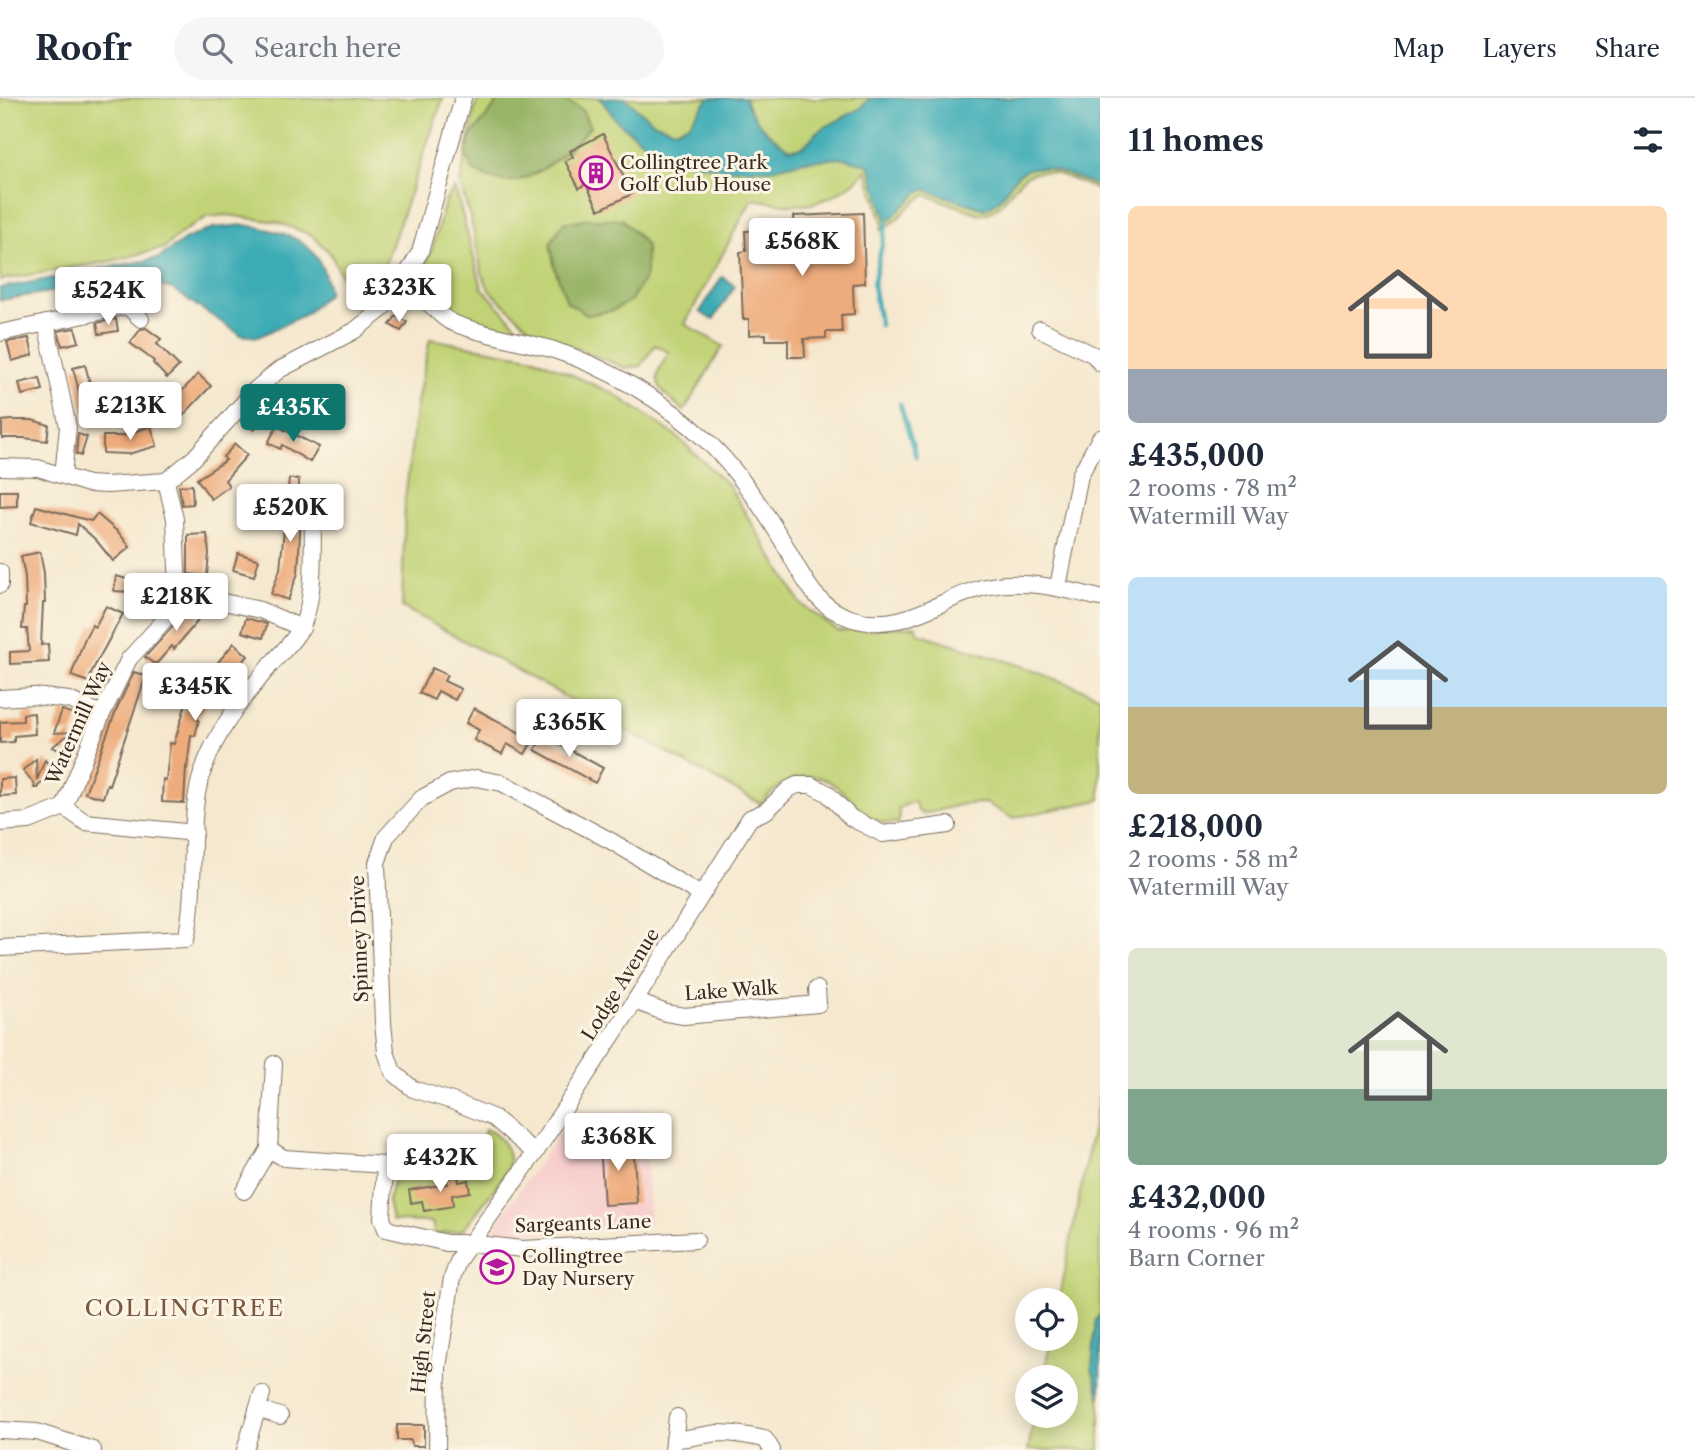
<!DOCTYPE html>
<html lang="en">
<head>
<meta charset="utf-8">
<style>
  :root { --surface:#fff; --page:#f6f6f7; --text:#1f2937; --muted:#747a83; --line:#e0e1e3; --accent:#0f766e }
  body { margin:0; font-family:"Libre Caslon Text",serif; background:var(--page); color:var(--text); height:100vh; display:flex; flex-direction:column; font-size:26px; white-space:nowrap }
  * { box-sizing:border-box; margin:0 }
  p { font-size:23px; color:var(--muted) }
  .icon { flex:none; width:38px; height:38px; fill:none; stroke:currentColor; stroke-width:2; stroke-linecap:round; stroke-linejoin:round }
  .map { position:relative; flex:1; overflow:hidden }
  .side { display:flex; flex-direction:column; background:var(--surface); width:595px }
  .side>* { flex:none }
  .controls { position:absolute; left:1015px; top:1190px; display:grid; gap:14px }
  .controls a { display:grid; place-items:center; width:63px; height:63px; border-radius:50%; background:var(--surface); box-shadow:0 4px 18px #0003; font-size:35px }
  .price { position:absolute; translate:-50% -60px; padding:0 16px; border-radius:7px; background:#fff; color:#222; font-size:23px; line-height:46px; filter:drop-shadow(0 2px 4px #0008) }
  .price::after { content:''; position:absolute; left:50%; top:42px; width:21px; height:16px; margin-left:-10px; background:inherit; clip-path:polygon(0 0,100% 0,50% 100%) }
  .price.current { background:var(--accent); color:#fff }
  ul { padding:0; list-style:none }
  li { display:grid; align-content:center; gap:14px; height:371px; padding:0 28px }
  li span { display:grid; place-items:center; height:217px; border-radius:10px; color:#555 }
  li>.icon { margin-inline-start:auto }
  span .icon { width:126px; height:126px; fill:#fffc; stroke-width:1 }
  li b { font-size:30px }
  h2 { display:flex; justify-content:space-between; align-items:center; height:84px; padding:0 28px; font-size:30px }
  header { display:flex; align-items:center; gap:42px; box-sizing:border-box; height:98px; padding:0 35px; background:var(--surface); border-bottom:2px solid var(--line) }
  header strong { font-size:33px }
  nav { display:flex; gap:38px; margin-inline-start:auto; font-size:24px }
  .search { width:490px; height:63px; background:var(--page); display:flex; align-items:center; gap:18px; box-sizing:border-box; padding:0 24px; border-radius:38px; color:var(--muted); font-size:26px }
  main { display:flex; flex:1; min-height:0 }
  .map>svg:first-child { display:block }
  .built { fill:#f7d0ce }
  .green { fill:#c1d376; stroke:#7e7e4a; stroke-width:2 }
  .forest { fill:#98b567; stroke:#6a7042; stroke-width:2 }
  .water { fill:#3aabb5; stroke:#3a6a6a; stroke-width:2 }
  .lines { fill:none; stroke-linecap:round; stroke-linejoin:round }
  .stream { stroke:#3aabb5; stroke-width:4.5 }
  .building { fill:#eeac7c }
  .minor-casing { stroke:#7c6c5c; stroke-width:18 }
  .minor { stroke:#fff; stroke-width:16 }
  .labels { text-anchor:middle; stroke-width:6; stroke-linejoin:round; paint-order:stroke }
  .poi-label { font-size:19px; fill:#3b2a1e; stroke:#fcf5e5; text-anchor:start }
  .street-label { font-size:19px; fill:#3b2a1e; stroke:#fcf5e5 }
  .quarter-label { font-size:23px; letter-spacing:2px; fill:#7a583f; stroke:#fcf5e5 }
</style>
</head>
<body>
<header>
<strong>Roofr</strong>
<div class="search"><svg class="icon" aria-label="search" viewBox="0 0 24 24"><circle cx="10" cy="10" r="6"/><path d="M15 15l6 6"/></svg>Search here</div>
<nav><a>Map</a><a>Layers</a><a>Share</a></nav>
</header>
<main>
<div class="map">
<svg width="1100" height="1352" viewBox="0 0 1100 1352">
  <rect width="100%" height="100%" fill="#fcf5e5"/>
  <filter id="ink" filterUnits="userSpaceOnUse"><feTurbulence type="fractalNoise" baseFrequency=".0143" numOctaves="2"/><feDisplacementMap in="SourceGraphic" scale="14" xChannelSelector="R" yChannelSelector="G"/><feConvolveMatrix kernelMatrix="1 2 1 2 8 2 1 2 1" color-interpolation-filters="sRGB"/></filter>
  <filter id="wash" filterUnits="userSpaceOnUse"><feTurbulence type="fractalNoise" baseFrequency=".00686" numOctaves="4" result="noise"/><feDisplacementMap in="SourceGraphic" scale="28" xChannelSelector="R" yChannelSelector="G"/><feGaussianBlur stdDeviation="1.57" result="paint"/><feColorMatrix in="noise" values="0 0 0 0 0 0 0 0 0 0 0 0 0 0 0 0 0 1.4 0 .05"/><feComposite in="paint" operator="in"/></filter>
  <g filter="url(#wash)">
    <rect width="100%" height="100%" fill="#f5e8cf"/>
    <path class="built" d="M644,1011L650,1127L487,1140L574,1014Z"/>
    <g class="green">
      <path d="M0,0H443L380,181L347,189L330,155L312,137L277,124L227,117L207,119L184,133L164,150L111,163L0,182Z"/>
      <path d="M479,0H1100V92C1082,88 1065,75 1047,74C1008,71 1013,114 980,116L926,97C908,104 899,125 881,132L883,126L866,72C853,89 825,105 803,107C787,108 768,103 752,101L685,226L723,248L684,313C674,304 654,291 658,276C660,268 666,261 669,254L655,247L641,268L625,270L533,233L489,192L482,175L471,122L460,86L475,10Z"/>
      <path d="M455,90L482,190L517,228L526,233L525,237L473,223L450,212L421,189L419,182L433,149L445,103Z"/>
      <path d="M430,241L535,260L614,296L675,337L729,388L801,506L838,533L916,528L918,535L1025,569L1100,598V702L1012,720L986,705L964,706L923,716L918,713L914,703L899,710V725C892,725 883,726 877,723C859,717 851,698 836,688C809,667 779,683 761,706L402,509L405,401L417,304Z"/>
      <path d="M1100,994V1352H1028L1035,1318H1066V1279H1043L1051,1241H1066V1202H1059Z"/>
      <path d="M485,1031C499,1036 513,1052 508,1069C506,1079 471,1120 463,1132L435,1137L432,1124L392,1123L388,1103L397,1071L434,1050L477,1064Z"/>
    </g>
    <g class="forest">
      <path d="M501,0H562L582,12L590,29C570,51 533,88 501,83C492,81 483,77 474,74L466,56L471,38Z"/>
      <path d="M586,121H622L646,147V177L631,202L614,212L588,217L567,204L555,171L550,146L563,125Z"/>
    </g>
    <g class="water">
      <path d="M600,0H625L653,24L675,32L689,26L709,0H745C752,23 768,36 788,50L794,51L804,48L818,33L861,10L870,0H1100V88C1076,83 1037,55 1015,80C1003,94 1003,104 984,111L926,92L920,93L887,124L869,67L844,60L804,63L772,71H723L660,58L617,23Z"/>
      <path d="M244,127C288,134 323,142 328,195L306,216L258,239L241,237L172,191L132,181L0,202V190L159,160L186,141L213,130Z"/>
      <path d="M722,179L735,188L713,222L700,214Z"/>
      <path d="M1100,1216V1299L1092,1270L1096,1222Z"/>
    </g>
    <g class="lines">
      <g class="stream">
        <path d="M880,227L873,187L887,124"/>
        <path d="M900,306L916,358"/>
      </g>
    </g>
    <g id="blocks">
      <g class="building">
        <path d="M603,36L632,96L599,112L586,86L579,90L565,63L573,59L570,53Z"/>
        <path d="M863,115L865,185L853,186L854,216L841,217L842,234H826V240L804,241L805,259H788V242H766V236L749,237V221H743L740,154L746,153L745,133L795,131L794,118Z"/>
        <path d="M396,218L407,224L401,233L390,227Z"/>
        <path d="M116,221L118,233L99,236L97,225Z"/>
        <path d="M75,230L79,244L62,248L58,233Z"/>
        <path d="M146,230L161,241L157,246L179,268L167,280L153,265L154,263L130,245L141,231Z"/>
        <path d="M29,240L33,257L12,263L7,244Z"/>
        <path d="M85,267L97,310L84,313L73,270Z"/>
        <path d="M198,276L211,288L174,327L161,315Z"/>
        <path d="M40,280L43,292L22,297L19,285Z"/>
        <path d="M254,309L265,320L254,332L243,322Z"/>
        <path d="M11,322H32L49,327L47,343L24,340H2V323Z"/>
        <path d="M151,328L157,348L128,356L103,355V338H122Z"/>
        <path d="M277,328L319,349L310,364L282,347L280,351L268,345Z"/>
        <path d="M78,336L87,339L81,358L76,356Z"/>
        <path d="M235,346L247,357L225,382L229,388L211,401L197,381L226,362L223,359Z"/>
        <path d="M289,381H299L298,414H301L298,475L288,502L271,496L280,471Z"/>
        <path d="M192,387L193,406L182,407L179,388Z"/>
        <path d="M0,393H17V408L0,409Z"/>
        <path d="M36,408L91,423L97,416L119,435L130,449L113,463L96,442L78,426L76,437L31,424Z"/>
        <path d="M207,436L209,455L207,478L188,476V437Z"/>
        <path d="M40,454L44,475L45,505H43L41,547L48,546L49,564L10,566V554L29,553L27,531H22L24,509H26L25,479L21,458Z"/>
        <path d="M238,455L259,462L254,478L233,472Z"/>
        <path d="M116,478L134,483L133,494L114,493Z"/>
        <path d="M185,506L201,510L197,524L174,551L172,548L157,565H153L145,559L178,523Z"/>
        <path d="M106,508L123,516L92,573L89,584L71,578L85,540L92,527L95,529Z"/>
        <path d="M246,520L267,526L263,540L242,534Z"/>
        <path d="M234,545L248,558L222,586L219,584L196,621L199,622L195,638L191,637L187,670L186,669L184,705L162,704L163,681L166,682L170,645L174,646L186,605L181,602L193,583L199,587Z"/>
        <path d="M432,570L447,577L444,583L461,591L455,602L438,593L434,602L419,595Z"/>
        <path d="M134,574L146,578L109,687L107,686L103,700L85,695L117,610Z"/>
        <path d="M474,610L533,642L525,656L507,646L502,656L474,642L479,632L466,625Z"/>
        <path d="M62,612L79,618L66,655L52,649L72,634L54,635Z"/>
        <path d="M34,615L35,636L14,638V644L0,645V624L23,623V616Z"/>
        <path d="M543,637L603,670L595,685L535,652Z"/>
        <path d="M36,661L37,682L45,662L55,674L38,688V690H34L35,687L23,672Z"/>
        <path d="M15,680L16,697L0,698V681Z"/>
        <path d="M633,1043L637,1105L604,1107L600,1045Z"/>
        <path d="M458,1078L459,1084L468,1082L470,1094L452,1097L453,1108L424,1113L422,1103L411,1105L409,1092L447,1086L446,1080Z"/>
        <path d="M397,1327H424V1348H412L411,1342H397Z"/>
      </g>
    </g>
  </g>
  <g filter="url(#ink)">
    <use href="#blocks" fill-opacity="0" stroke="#7c6c5c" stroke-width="2"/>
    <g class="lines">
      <defs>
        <g id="minor">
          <path d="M463,0L420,154L401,186C410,192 419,197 427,204C436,211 441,219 451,224C484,238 520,242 554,252C609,270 666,304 708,344C736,371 759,404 779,437C801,472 810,508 853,521C906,536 943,497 990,488C1028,481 1063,491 1100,500"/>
          <path d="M46,225L68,329L63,377"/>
          <path d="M1040,231L1094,257L1100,265"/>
          <path d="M0,235L127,208L141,221"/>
          <path d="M0,369L38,370L88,386L107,387L166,383L194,360L255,292L279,272L354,233L381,212L401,186"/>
          <path d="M0,474V487"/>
          <path d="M1058,489L1080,377L1100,340"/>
          <path d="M178,494L260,512L302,530"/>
          <path d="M0,600L34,598L69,602L102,616"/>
          <path d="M64,709L85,724L195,735"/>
          <path d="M0,725L29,723L64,709L102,616L129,561L170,516L178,494L175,421L166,383"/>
          <path d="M0,850L186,841C198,789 187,731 200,682C212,637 243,600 272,565C282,554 296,541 302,528C316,498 312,450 313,417"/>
          <path d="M635,903L666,915L684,918L818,906L817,891"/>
          <path d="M274,966L269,1051L284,1060L385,1067L382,1120L386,1131L447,1145H470L522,1151L696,1142"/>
          <path d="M535,1055L494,1020L452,1003L413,991L393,974L386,954L383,925L377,765L386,739L422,700L450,685L476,680L502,685L611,743L701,797"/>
          <path d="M244,1093L269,1051"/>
          <path d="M257,1311L280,1318"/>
          <path d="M0,1332L37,1334L93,1352"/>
          <path d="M674,1341C690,1341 704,1336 720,1335C735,1335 750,1338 765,1341L772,1352"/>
          <path d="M245,1352L262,1296"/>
          <path d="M437,1352L438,1269L452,1180L459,1161L535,1055L635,903L750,720L766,713L789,691L797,687H811L827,695L851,720L883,736L948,727"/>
          <path d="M673,1352L677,1319"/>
        </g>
      </defs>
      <use href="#minor" class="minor-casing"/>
      <use href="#minor" class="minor"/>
    </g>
  </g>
  <defs>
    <symbol id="building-ring" viewBox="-11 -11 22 22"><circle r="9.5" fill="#fcf5e5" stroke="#b5179e" stroke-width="1.5"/><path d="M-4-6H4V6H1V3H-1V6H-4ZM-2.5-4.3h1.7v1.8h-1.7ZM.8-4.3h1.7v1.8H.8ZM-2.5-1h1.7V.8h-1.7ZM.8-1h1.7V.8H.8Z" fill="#b5179e"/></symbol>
    <symbol id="school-ring" viewBox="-11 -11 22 22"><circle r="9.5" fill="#fcf5e5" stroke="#b5179e" stroke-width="1.5"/><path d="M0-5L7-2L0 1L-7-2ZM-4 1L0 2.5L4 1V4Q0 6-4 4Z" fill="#b5179e"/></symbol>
  </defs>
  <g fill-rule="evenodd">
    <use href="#building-ring" x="577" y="56" width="38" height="38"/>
    <use href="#school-ring" x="478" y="1150" width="38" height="38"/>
  </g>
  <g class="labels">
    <g class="poi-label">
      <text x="620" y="71">Collingtree Park<tspan x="620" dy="22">Golf Club House</tspan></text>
      <text x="522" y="1165">Collingtree<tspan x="522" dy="22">Day Nursery</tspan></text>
    </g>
    <g class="street-label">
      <text transform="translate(78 625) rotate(-66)" y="7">Watermill Way</text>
      <text transform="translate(359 841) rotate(-92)" y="7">Spinney Drive</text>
      <text transform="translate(620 886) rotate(-58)" y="7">Lodge Avenue</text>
      <text transform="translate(731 892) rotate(-4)" y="7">Lake Walk</text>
      <text transform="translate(583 1125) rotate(-2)" y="7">Sargeants Lane</text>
      <text transform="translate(423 1244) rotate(-84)" y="7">High Street</text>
    </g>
    <g class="quarter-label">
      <text x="185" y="1218">COLLINGTREE</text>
    </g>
  </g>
</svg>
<div class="controls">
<a><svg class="icon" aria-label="locate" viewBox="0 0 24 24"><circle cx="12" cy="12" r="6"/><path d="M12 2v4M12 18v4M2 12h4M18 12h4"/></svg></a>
<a><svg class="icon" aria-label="layers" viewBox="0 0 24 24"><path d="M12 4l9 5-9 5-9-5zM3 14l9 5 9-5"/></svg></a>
</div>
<b class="price" style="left:802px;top:180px">£568K</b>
<b class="price" style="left:399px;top:226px">£323K</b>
<b class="price" style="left:108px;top:229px">£524K</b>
<b class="price" style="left:130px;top:344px">£213K</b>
<b class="price current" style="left:293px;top:346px">£435K</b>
<b class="price" style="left:290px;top:446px">£520K</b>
<b class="price" style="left:176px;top:535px">£218K</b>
<b class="price" style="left:195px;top:625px">£345K</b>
<b class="price" style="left:569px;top:661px">£365K</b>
<b class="price" style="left:618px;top:1075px">£368K</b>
<b class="price" style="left:440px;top:1096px">£432K</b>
</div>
<section class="side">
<h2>11 homes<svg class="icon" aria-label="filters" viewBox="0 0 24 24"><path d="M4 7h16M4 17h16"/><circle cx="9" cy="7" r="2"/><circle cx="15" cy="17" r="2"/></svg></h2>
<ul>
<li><span style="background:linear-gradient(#ffd9b3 75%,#9aa5b1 0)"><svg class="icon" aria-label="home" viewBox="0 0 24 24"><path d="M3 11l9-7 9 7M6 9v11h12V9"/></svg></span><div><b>£435,000</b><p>2 rooms · 78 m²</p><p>Watermill Way</p></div></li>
<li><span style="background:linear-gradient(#bfe0f5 60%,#c2b280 0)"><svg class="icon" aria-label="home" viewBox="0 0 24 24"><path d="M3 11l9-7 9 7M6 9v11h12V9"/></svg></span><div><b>£218,000</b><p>2 rooms · 58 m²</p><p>Watermill Way</p></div></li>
<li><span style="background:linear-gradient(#dfe7d0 65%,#7fa58c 0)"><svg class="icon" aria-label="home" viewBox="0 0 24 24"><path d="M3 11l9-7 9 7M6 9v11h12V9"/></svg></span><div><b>£432,000</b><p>4 rooms · 96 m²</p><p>Barn Corner</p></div></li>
</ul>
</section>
</main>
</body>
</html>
